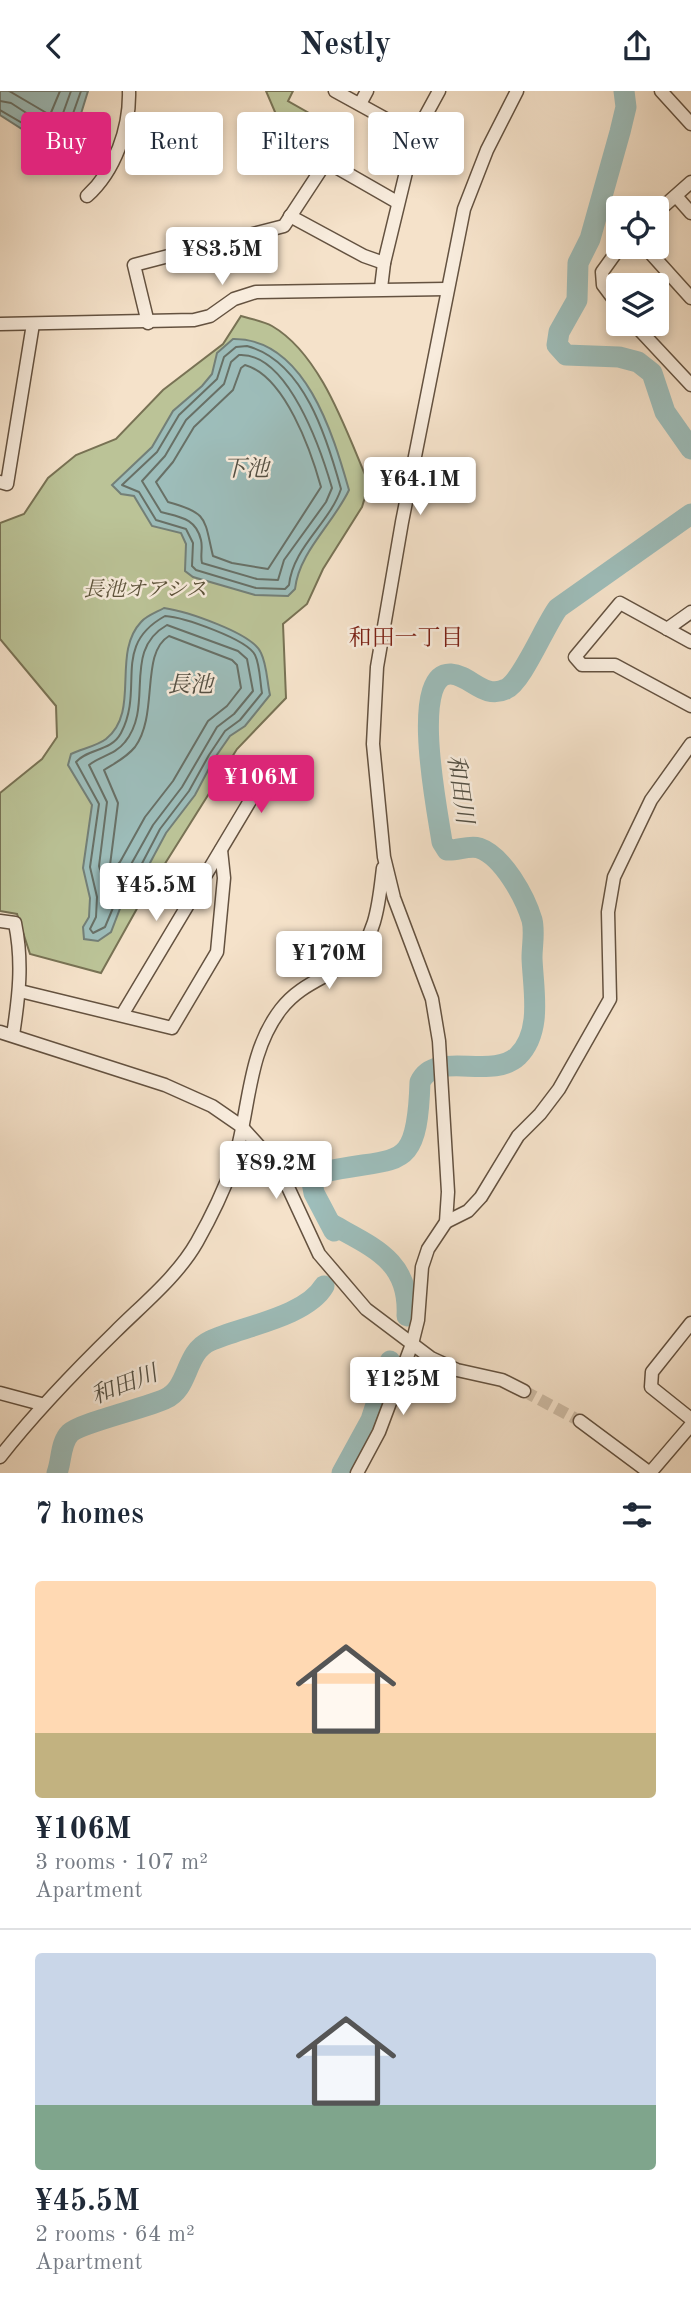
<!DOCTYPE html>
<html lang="en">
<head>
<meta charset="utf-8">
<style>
  :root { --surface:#fff; --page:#f2f2f3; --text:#1f2937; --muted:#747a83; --line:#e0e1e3; --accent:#db2777 }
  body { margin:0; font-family:"Old Standard TT","Noto Serif JP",serif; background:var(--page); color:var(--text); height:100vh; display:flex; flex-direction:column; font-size:26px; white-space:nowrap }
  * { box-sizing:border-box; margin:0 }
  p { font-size:23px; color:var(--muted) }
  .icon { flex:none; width:38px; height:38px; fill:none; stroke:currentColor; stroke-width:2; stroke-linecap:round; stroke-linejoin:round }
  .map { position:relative; height:1382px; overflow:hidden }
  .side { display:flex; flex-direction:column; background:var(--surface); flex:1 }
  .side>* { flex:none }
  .hud { position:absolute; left:21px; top:21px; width:649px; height:63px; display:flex; gap:14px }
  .fabs { position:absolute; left:606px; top:105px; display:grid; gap:14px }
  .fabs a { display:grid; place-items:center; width:63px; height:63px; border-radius:7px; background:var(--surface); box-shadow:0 4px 10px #0003; font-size:35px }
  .price { position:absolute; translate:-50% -60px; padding:0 16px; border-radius:7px; background:#fff; color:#222; font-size:23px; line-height:46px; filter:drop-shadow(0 2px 4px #0008) }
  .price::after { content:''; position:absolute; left:50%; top:42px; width:21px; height:16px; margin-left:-10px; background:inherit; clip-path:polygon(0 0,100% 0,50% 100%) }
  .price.current { background:var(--accent); color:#fff }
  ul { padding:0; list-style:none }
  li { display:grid; align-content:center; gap:14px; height:371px; padding:0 35px }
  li+li { border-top:2px solid var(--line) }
  li span { display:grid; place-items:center; height:217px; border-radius:7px; color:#555 }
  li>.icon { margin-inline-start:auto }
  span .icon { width:126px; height:126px; fill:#fffc; stroke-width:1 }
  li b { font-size:30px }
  h2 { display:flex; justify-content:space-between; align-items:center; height:84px; padding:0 35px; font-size:30px }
  .pill { padding:0 24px; border-radius:7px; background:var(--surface); box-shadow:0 4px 10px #0003; font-size:24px; line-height:63px }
  .pill.current { background:var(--accent); color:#fff }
  header { display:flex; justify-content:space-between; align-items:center; height:91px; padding:0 35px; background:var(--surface); font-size:32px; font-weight:700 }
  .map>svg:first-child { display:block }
  .green { fill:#bbc397; stroke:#787254; stroke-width:2 }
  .water { fill:#9dbdba; stroke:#737f77; stroke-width:2 }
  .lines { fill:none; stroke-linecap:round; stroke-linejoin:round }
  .shore { stroke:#687066; stroke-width:2 }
  .river { stroke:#9dbdba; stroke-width:21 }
  .minor-tunnel { stroke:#cebca5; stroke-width:12; stroke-dasharray:12 6; stroke-linecap:butt }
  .minor-casing { stroke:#645240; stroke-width:15 }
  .minor { stroke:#f8ecdd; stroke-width:12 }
  .labels { text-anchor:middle; stroke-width:5; stroke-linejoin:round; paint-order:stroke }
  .park-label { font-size:21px; font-style:italic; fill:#5c523a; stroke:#f8ecdd }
  .water-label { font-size:23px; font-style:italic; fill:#545044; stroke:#f8ecdd }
  .neighbourhood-label { font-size:23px; fill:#7a1f14; stroke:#f8ecdd }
</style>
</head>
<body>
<header><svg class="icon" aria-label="back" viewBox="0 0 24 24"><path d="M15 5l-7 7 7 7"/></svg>Nestly<svg class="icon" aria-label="share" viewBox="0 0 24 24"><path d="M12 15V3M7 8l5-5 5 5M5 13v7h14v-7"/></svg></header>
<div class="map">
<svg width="691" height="1382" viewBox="0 0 691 1382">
  <rect width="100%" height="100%" fill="#f5e2ca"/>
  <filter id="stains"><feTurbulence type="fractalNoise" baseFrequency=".00286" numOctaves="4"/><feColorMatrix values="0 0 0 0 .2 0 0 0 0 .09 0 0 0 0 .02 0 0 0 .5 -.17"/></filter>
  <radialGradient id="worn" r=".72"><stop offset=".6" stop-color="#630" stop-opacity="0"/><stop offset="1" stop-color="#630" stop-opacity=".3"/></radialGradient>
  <g class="green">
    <path d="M266,0H293L288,10L325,31L308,60L284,42Z"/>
    <path d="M241,225C251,228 263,230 272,235C322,264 347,343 369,393L362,416L323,478L307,513L283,533L286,607L237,658L139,814L101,882L30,863L17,823L0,820V702L42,668L57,646L56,615L0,548V432L24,423L48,387L76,364L116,348L163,299L223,253Z"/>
  </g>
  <g class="water">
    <path d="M0,0H88L71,55L47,54L0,24Z"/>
    <path d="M233,248C305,247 333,343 349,399C333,433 299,461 295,498L288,505L255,504L193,486L185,480L186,453L181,442L152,435L134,405L121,403L112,394L152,356L173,320L202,295L212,283L217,262Z"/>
    <path d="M164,517C185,520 253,542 261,562C267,574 267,591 270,604L245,635L230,645L214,668L195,704L166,742L143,785L121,815L111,841L98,850L84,848L83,836L89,826L90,807L83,777L92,714L68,674L71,663C81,658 97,655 106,648C141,620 111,563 141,531C146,525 157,521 164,517Z"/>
  </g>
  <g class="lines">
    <g class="shore">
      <path d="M9,0L50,24L60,0"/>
      <path d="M0,10L11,12L51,38L57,39L71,0"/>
      <path d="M0,19L48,47L64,48L81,0"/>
      <path d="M247,255C304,270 327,347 341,398C329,433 293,456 289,494L285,498L256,497L196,479L192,475L193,452L186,438L156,429L139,401L122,394L157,361L179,324L217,288L224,266L236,256Z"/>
      <path d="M239,264C288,261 321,359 332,397L326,411L284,469L278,489L257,488L202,472C200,465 203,457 201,449C196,427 180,426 161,421L142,390L165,365L186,329L224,293L231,271Z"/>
      <path d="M245,274C285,285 311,360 321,396L268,478L232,472L213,465C204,428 209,422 168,411L156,391L173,371L194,336L233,299L241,277Z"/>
      <path d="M165,525C183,526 247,548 255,564C260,574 260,591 262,602L240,629L225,640L209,664L189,700L160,738L137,782L115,812L105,836L93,842L90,838L96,826L97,806L90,776L99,713L76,671C88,657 111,661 121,642C145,596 111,555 165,525Z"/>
      <path d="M167,534L238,560L247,568L253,600L234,623L217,636L182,696L153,734L129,777L107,804L99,775L107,711L89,674C100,665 115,664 125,651C155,614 121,560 167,534Z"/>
      <path d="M169,545L232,569L237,574L241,597L227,615L208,630L173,690L145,726L120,771L112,779L110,774L118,712L104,679C115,672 126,667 135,656C159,623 140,562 169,545Z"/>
    </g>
    <g class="river">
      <path d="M624,0L626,16L620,41L590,148L578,172L577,209L559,241L557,254L566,264L619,266L638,271L652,282L665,321L691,358"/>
      <path d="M333,1134C374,1157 410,1170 407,1225"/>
      <path d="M334,1140L314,1102L312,1091L320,1082C398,1063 417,1087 420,991C435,958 492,990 518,965C543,940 533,898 532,867C532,854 535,841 532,829C525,806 503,765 479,757C469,754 457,760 447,759L442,751C439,728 408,581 451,583C470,584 484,609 506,598C522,591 545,534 558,517L691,423"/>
      <path d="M57,1382C62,1369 60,1352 70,1342C80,1332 146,1317 165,1308C190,1297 184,1262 210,1250C240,1236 306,1226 324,1195"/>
      <path d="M342,1382L371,1329L390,1270"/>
    </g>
    <path class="minor-tunnel" d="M524,1300L580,1330"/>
    <defs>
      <g id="minor">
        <path d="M335,0L415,44"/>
        <path d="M661,0L691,33"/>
        <path d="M360,13L367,0"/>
        <path d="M308,60L397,111"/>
        <path d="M87,105C115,80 130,37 129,0"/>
        <path d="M676,105L691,122"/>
        <path d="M656,122L691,91"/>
        <path d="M290,125L364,165L384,172"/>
        <path d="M645,156L691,207"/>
        <path d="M381,197L384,172L415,44L439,0"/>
        <path d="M618,214L603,194L602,181L620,156"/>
        <path d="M148,232L134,174L284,135L326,71"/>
        <path d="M0,233L194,229L210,225L234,208L256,201L446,198"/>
        <path d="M634,233L691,294"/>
        <path d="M0,391L7,393L33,233"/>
        <path d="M667,538L691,521"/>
        <path d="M691,551L620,512L575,566L582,574H615L691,615"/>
        <path d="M0,830L15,832C23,871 19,905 13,944"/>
        <path d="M20,900L172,937L217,861L224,787L221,759"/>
        <path d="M122,924L272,673"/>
        <path d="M0,941L165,994L212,1015L241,1035L269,1066L287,1094L319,1163L366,1218L431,1267L457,1279L502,1289L524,1300"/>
        <path d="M446,1131L468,1120L481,1106L518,1045L540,1023L559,998L610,908L608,821L614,786L651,709L691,653"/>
        <path d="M691,1232L652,1281L651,1296L691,1328"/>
        <path d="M0,1302L41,1313"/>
        <path d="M580,1330L650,1382"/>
        <path d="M0,1366C36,1320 73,1282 115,1241C143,1213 177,1186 197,1151C210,1128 224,1099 233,1074C250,1023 246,963 281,918C301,892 328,887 350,869C377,847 379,809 383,777"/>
        <path d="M357,1382L379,1341L412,1253L418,1229L422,1176L428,1158L446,1131L448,1101L439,950L432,908L394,807L384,766L373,653L377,576L402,431L464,118L487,59L517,0"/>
        <path d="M650,1382L691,1334"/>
      </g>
    </defs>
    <use href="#minor" class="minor-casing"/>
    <use href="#minor" class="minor"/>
  </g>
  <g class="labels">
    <g class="park-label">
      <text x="145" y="505">長池オアシス</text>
    </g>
    <g class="water-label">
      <text x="246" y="385">下池</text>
      <text x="190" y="601">長池</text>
      <text transform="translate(461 698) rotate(82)" y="8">和田川</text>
      <text transform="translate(124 1293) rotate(-21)" y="8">和田川</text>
    </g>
    <g class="neighbourhood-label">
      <text x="406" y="554">和田一丁目</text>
    </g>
  </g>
  <rect width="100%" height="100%" filter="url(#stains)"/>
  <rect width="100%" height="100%" fill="url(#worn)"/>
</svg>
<div class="fabs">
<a><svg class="icon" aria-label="locate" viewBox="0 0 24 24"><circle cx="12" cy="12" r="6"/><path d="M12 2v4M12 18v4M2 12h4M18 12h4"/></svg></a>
<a><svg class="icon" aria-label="layers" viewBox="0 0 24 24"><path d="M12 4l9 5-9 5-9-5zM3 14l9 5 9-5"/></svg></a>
</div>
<b class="price" style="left:222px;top:196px">¥83.5M</b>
<b class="price" style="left:420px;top:426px">¥64.1M</b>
<b class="price current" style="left:261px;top:724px">¥106M</b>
<b class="price" style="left:156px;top:832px">¥45.5M</b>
<b class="price" style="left:329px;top:900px">¥170M</b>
<b class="price" style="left:276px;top:1110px">¥89.2M</b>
<b class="price" style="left:403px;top:1326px">¥125M</b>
<div class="hud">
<a class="pill current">Buy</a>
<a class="pill">Rent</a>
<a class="pill">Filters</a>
<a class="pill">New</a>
</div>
</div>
<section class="side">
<h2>7 homes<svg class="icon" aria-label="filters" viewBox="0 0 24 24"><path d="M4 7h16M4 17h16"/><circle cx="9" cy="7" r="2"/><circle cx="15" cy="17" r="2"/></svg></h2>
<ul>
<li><span style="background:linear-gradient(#ffd9b3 70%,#c2b280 0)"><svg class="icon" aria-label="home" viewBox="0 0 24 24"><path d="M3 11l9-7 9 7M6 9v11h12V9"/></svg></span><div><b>¥106M</b><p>3 rooms · 107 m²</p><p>Apartment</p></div></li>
<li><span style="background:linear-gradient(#c9d6e8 70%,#7fa58c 0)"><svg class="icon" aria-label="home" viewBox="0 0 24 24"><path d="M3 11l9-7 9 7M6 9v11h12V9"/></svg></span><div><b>¥45.5M</b><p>2 rooms · 64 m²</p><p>Apartment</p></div></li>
</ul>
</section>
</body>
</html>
